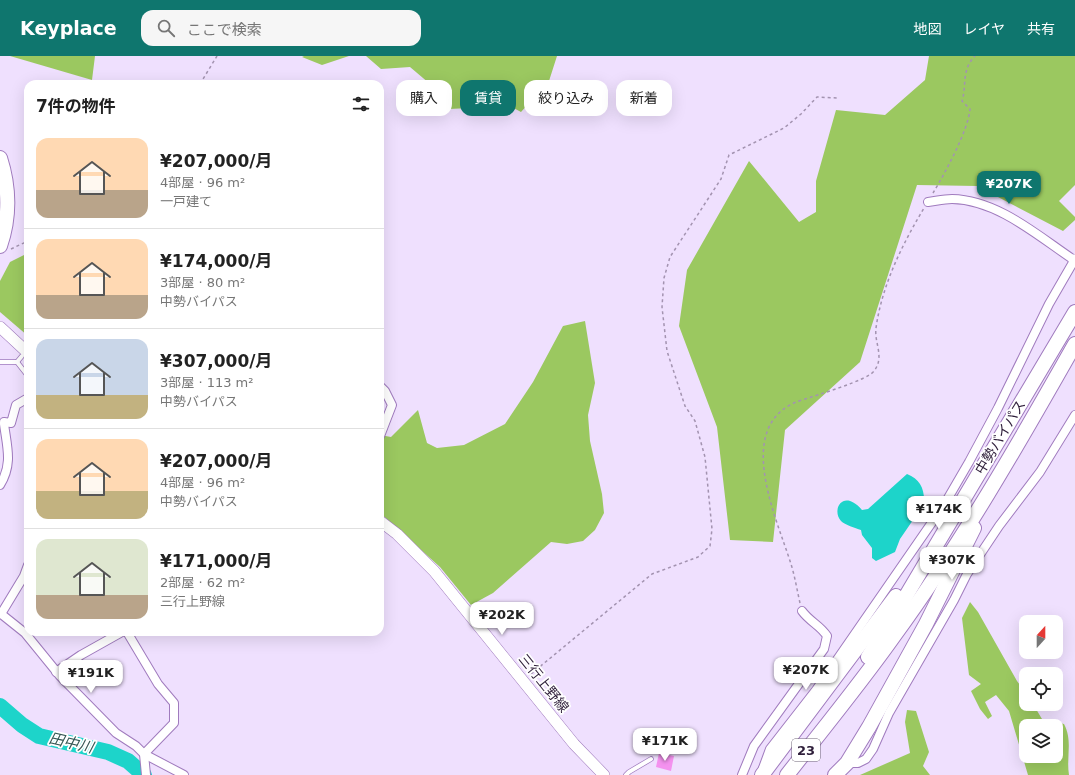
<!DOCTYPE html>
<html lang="ja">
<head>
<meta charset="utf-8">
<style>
  :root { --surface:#fff; --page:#f6f6f6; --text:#222; --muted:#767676; --line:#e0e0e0; --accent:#0f766e }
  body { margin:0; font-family:"DejaVu Sans","Noto Sans JP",sans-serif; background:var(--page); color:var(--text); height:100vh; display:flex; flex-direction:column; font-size:15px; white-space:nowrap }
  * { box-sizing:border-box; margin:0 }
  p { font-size:13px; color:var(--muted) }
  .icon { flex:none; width:22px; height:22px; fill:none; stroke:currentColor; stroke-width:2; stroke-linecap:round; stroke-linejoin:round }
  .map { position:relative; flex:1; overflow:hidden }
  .details { position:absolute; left:24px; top:24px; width:360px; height:556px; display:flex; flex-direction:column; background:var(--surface); border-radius:12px; box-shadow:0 4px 16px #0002 }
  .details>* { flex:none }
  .hud { position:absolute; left:396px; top:24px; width:380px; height:36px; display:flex; gap:8px }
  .needle { width:26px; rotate:21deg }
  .controls { position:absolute; left:1019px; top:559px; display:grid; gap:8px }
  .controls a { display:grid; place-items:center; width:44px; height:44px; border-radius:8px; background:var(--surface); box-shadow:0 4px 16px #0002; font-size:20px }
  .price { position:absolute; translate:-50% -34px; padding:0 9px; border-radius:8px; background:#fff; color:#222; font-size:13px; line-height:26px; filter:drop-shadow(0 1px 2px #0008) }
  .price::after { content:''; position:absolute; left:50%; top:24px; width:12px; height:9px; margin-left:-6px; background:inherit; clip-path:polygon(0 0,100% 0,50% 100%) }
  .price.selected { background:var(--accent); color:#fff }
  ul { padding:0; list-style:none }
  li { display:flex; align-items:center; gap:12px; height:100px; padding:0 12px }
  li+li { border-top:1px solid var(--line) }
  li span { display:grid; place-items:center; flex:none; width:112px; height:80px; border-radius:12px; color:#555 }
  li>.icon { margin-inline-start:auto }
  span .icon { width:48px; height:48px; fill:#fffc; stroke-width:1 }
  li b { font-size:17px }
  h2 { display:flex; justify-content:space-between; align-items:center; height:48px; padding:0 12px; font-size:17px }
  .chip { padding:0 14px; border-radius:12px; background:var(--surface); box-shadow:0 4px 16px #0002; font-size:14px; line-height:36px }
  .chip.selected { background:var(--accent); color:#fff }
  header { display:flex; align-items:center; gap:24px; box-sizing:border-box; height:56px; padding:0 20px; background:var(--accent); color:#fff }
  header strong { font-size:19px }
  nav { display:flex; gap:22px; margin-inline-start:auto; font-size:14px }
  .search { width:280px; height:36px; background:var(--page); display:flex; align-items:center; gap:10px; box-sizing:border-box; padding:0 14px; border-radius:12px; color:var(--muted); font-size:15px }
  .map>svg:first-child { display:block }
  .green { fill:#9bc860; fill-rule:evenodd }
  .water { fill:#1dd4ca }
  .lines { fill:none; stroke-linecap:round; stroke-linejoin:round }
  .river { stroke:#1dd4ca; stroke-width:16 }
  .building { fill:#f492ef }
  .lane-casing { stroke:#a07bbe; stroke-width:5.5 }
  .street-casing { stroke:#a07bbe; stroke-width:10 }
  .secondary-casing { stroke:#a07bbe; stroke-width:12 }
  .highway-casing { stroke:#a07bbe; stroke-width:16 }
  .path { stroke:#a393b0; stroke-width:1.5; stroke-dasharray:3 3; stroke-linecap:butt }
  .lane { stroke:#fff; stroke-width:4 }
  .street { stroke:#fff; stroke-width:8 }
  .secondary { stroke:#fff; stroke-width:11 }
  .highway { stroke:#fff; stroke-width:14 }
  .labels { text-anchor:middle; stroke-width:3.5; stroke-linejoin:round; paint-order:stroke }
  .shield { fill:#fff; stroke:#6d6275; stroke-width:1 }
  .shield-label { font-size:13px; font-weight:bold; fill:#2e1e3a }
  .street-label { font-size:14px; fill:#2e1e3a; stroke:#fff }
  .water-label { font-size:15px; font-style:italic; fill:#365754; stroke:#fff }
</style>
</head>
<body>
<header>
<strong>Keyplace</strong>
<div class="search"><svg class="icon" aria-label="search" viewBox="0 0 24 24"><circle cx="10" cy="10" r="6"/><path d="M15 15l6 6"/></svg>ここで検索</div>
<nav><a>地図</a><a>レイヤ</a><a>共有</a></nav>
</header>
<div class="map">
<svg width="1075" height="719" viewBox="0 0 1075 719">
  <rect width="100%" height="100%" fill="#efe0fe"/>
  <g class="green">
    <path d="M10,0H95L92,24Z"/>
    <path d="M304,0H349L322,9L302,1Z"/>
    <path d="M366,0H557L549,25L521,56L488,38L470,52L449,53L436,33L410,11L381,13Z"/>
    <path d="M929,0H1075V129L1059,145L1075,161V164L1063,175L977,130L917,129L860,306L785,374L773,486L730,484L717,371L679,270L687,214L749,105L799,166L816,156V125L836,54L885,59L925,24Z"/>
    <path d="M28,197V280L0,256V225L10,206Z"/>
    <path d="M585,265L595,327L588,359L590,385L602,438L604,457L595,474L583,485L567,488L551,486L493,537L471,549L440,511L380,457V379L391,381L418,354L427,387L437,392L464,389L505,368L533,326L563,270Z"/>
    <path d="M970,546L978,556L1017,625L1026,637V648H1033L1042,663L1064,668C1073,685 1066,701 1069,719H1028L1009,655L996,639L985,646L992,660L988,663L980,653L971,635L981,628L969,619L962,562ZM1026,670H1056V700H1026Z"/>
    <path d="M907,654L916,655L929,696L923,710L930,719H860L910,697L905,666Z"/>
  </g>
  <path class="water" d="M907,418C920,423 925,433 924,448L900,483L895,496L876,505L872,502V492L862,479L861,474C855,472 845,469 841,465C831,454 843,432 862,454L868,453Z"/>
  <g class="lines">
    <path class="river" d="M0,650L22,669L39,680L108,696L128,705L144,719"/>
  </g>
  <path class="building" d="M659,697L674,700L671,715L656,711Z"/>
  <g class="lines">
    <defs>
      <g id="lane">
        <path d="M0,306H17L28,320"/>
        <path d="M17,306L22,300"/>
        <path d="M626,719L629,716L651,703"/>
      </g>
      <g id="street">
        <path d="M928,146C936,145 944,143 952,143C998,144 1038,180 1074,204"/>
        <path d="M380,330L385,335L392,349L380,380"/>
        <path d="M0,429C13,408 7,391 4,368V366L11,367L16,349L28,342"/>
        <path d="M0,557L25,577L60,620L116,677L136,690L144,698L184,719"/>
        <path d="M1,558L24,520L28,509"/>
        <path d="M127,576L158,628L174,647V667L144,698L146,719"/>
        <path d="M56,616L81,599L122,576"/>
        <path d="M847,707H858L866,703L873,693L889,657L954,544L967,518L999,470L1040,416L1075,359"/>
        <path d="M763,712L770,693L816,634L944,449L969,406L998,352L1049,248L1075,203"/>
        <path d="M742,719L754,690L824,593L827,580C820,569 810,566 802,555"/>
      </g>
      <g id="secondary">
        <path d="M1074,204L1075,205"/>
        <path d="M0,271L28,297"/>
        <path d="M380,465L397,478L434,515L574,688L604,719"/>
      </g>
      <g id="highway">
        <path d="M0,102C9,130 10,161 0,190"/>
        <path d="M868,601L900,550L1075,256"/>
        <path d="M762,719L896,540"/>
        <path d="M787,719C823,673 860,628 894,580C961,488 1019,387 1075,288"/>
        <path d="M835,719L847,707L869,671L926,568L974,472"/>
      </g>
    </defs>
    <use href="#lane" class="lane-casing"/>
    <use href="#street" class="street-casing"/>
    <use href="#secondary" class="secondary-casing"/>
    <use href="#highway" class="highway-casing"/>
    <g class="path">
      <path d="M200,28L217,0"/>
      <path d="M933,137C945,117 968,75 970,53L962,45C967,29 961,14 975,0"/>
      <path d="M11,193L28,185"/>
      <path d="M800,547C797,534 795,521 791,508C776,460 730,364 805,343C817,339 868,324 874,315C885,301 874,287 876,272C882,229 902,189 924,152"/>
      <path d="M531,618L652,518L698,501L710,490L712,473L705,401L695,365L685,350L667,295L662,251L664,222L670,201L721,123L729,99L784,72L801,58L817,41L837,42"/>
    </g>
    <use href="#lane" class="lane"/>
    <use href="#street" class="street"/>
    <use href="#secondary" class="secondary"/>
    <use href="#highway" class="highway"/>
  </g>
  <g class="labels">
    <rect class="shield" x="792" y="683" width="28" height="22" rx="3"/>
    <g class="shield-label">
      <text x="806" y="699">23</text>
    </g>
    <g class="street-label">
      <text transform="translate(1000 381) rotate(-59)" y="5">中勢バイパス</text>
      <text transform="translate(544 627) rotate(51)" y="5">三行上野線</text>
    </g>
    <g class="water-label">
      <text transform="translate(71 687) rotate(13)" y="5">田中川</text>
    </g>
  </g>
</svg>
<div class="controls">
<a><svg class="needle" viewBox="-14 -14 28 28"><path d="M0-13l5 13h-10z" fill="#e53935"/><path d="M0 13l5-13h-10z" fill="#767676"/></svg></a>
<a><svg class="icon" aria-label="locate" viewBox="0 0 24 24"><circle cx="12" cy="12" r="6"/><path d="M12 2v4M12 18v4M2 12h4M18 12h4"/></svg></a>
<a><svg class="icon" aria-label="layers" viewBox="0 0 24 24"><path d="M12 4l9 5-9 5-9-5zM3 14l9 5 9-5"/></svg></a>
</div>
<b class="price selected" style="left:1009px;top:149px">¥207K</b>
<b class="price" style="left:939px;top:474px">¥174K</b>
<b class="price" style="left:952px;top:525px">¥307K</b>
<b class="price" style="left:502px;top:580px">¥202K</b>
<b class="price" style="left:806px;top:635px">¥207K</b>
<b class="price" style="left:91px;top:638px">¥191K</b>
<b class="price" style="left:665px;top:706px">¥171K</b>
<div class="hud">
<a class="chip">購入</a>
<a class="chip selected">賃貸</a>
<a class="chip">絞り込み</a>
<a class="chip">新着</a>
</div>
<section class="details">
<h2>7件の物件<svg class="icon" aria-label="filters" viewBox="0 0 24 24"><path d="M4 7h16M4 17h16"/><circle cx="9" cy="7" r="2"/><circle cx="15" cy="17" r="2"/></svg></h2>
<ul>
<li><span style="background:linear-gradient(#ffd9b3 65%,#b9a48a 0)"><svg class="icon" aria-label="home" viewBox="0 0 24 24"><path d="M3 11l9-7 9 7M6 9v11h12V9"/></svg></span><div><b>¥207,000/月</b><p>4部屋 · 96 m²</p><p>一戸建て</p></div></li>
<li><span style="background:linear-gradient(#ffd9b3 70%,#b9a48a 0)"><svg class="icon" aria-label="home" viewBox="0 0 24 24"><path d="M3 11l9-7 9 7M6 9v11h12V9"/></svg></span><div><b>¥174,000/月</b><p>3部屋 · 80 m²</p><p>中勢バイパス</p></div></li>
<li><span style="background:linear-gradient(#c9d6e8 70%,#c2b280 0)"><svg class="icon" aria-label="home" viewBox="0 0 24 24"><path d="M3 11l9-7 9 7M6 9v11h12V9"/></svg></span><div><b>¥307,000/月</b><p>3部屋 · 113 m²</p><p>中勢バイパス</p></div></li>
<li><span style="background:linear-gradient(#ffd9b3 65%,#c2b280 0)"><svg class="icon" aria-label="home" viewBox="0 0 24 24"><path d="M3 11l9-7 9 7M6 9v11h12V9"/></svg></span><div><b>¥207,000/月</b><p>4部屋 · 96 m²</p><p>中勢バイパス</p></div></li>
<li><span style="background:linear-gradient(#dfe7d0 70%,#b9a48a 0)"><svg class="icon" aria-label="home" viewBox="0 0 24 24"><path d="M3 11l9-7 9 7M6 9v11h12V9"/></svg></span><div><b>¥171,000/月</b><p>2部屋 · 62 m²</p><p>三行上野線</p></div></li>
</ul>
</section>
</div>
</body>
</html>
